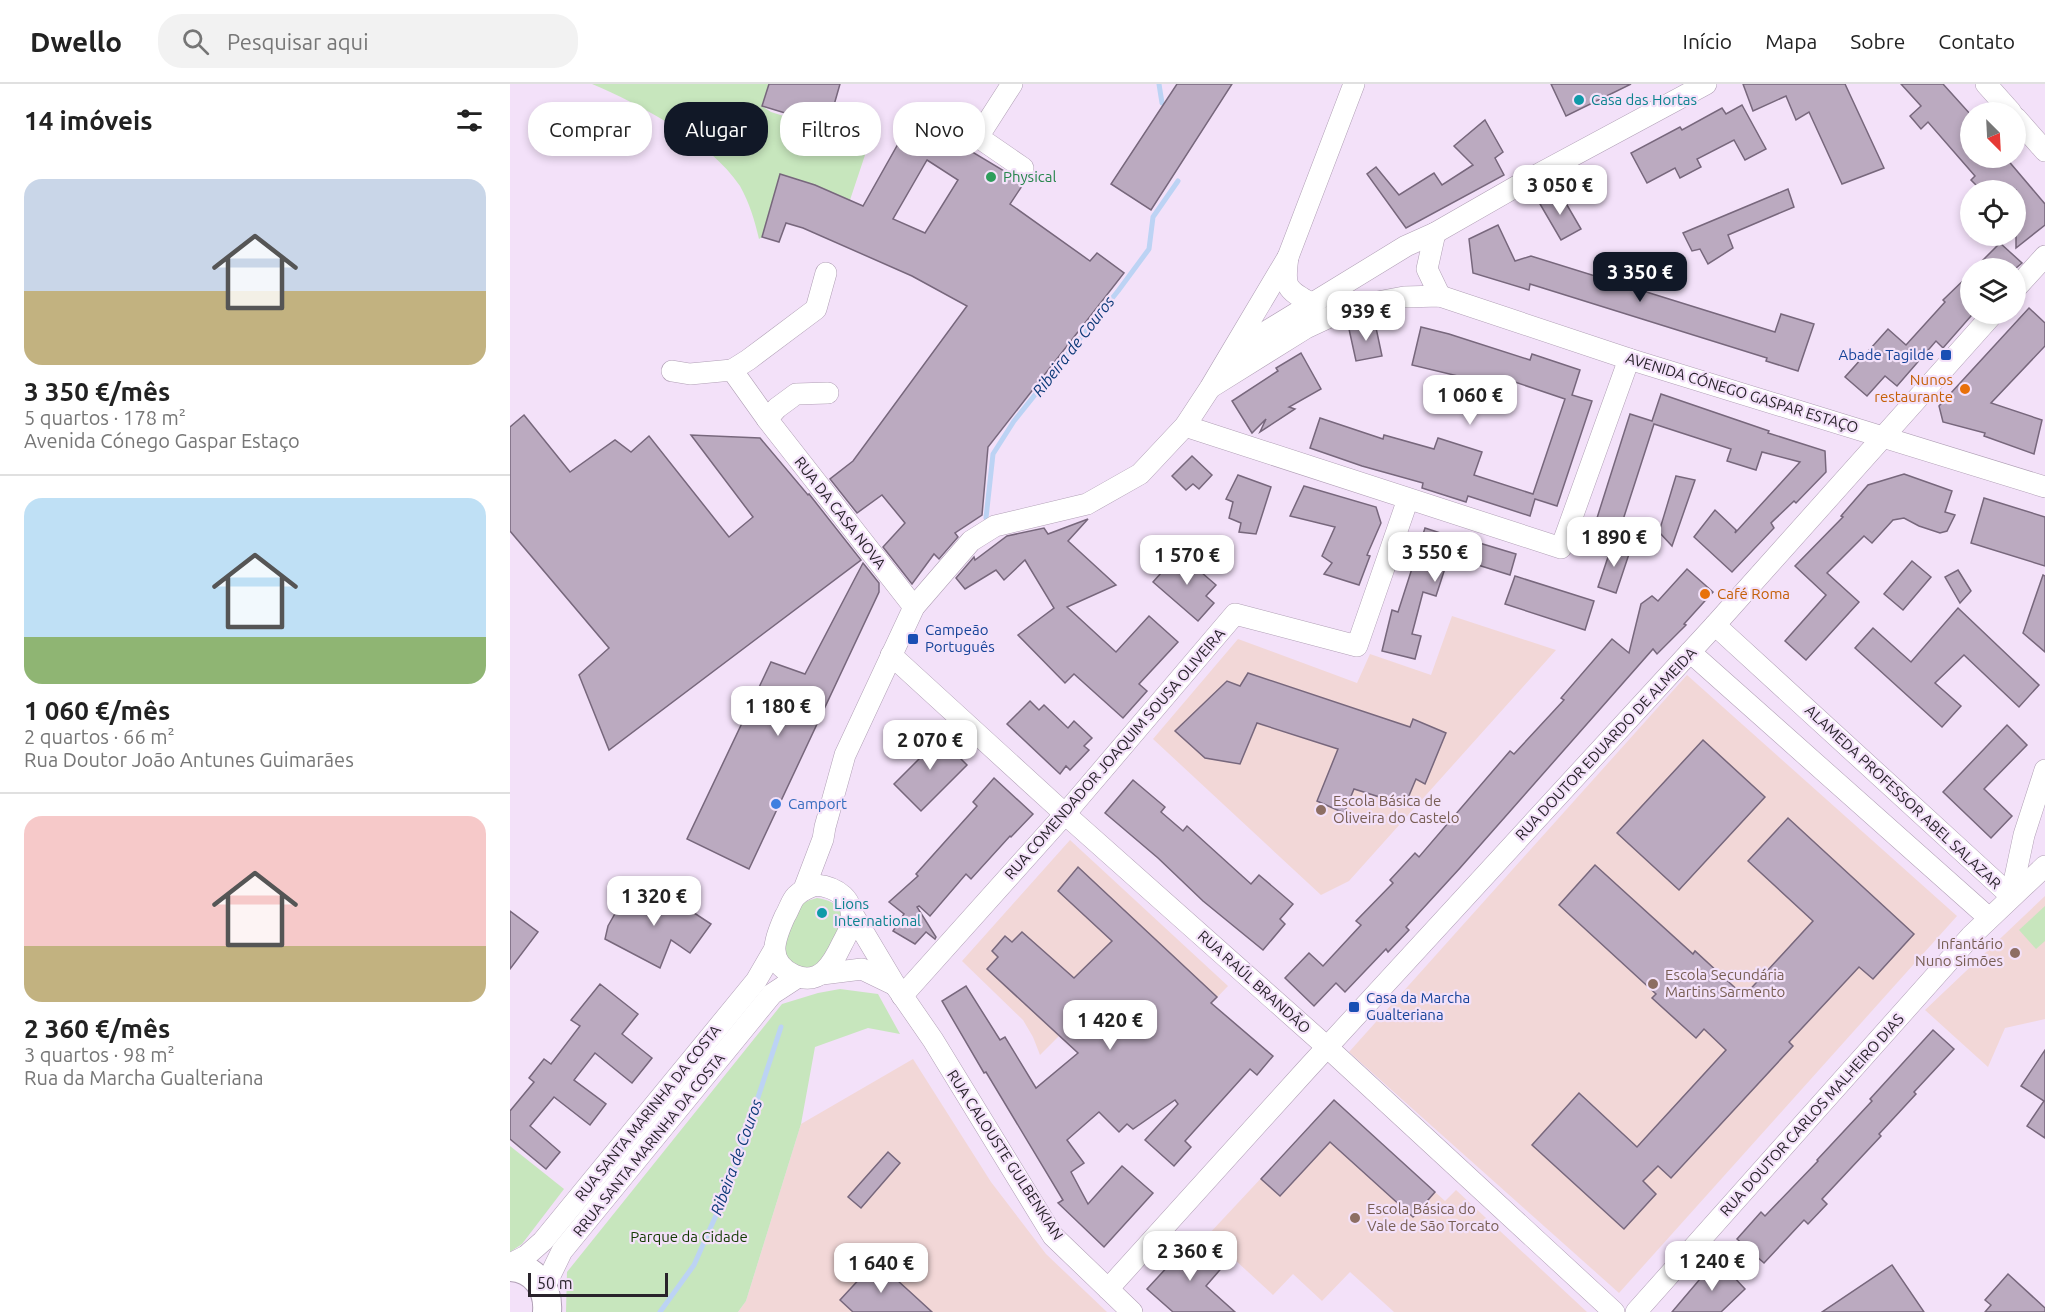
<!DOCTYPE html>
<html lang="pt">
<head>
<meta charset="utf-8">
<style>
  :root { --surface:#fff; --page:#f2f2f2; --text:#222; --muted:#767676; --line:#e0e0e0; --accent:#111827 }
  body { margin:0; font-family:Ubuntu,sans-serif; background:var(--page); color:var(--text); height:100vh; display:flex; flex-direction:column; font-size:22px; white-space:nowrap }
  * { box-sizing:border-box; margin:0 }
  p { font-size:20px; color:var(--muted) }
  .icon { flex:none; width:33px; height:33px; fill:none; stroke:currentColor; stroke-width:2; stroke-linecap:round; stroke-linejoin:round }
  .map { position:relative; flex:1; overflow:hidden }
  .side { display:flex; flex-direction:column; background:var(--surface); width:510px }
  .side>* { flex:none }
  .hud { position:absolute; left:18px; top:18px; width:570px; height:54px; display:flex; gap:12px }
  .needle { width:39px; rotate:156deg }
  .tools { position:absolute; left:1450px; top:18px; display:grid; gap:12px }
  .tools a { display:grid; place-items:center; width:66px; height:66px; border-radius:50%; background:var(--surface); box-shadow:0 3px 9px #0003; font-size:30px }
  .scale { position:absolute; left:18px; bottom:15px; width:140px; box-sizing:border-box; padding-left:6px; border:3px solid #29232b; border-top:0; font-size:16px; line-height:21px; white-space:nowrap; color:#29232b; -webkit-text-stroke:4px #f3e1f9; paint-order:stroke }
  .price { position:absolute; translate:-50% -51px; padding:0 14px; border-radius:12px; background:#fff; color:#222; font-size:20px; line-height:39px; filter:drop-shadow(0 2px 3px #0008) }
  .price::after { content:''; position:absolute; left:50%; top:36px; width:18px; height:14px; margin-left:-9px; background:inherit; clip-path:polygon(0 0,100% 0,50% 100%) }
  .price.current { background:var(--accent); color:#fff }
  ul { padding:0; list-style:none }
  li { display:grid; align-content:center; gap:12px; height:318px; padding:0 24px }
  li+li { border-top:2px solid var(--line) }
  li span { display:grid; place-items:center; height:186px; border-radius:18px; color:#555 }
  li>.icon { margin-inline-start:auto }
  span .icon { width:108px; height:108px; fill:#fffc; stroke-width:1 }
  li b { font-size:26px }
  h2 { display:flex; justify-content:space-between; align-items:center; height:72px; padding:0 24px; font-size:26px }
  .tag { padding:0 21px; border-radius:24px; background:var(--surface); box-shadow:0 3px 9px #0003; font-size:21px; line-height:54px }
  .tag.current { background:var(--accent); color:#fff }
  header { display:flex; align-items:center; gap:36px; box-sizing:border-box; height:84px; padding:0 30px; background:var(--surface); border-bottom:2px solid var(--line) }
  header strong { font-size:28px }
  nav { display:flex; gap:33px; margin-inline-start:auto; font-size:21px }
  .search { width:420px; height:54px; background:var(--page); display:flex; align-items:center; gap:15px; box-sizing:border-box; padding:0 21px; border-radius:24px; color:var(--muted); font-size:22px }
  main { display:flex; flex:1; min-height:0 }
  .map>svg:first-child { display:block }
  .education { fill:#f2d7d7 }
  .green { fill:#c7e6bd }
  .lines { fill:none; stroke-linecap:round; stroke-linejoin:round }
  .stream { stroke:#bcd3f4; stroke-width:5 }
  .building { fill:#bbaac0; stroke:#77677c; stroke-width:1.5; fill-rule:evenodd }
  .street-casing { stroke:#b09fb5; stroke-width:22 }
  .secondary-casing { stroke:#b09fb5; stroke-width:30 }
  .street { stroke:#fff; stroke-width:21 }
  .secondary { stroke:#fff; stroke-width:28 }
  .culture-dot { fill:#0f9aa8; stroke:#f3e1f9; stroke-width:2 }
  .leisure-dot { fill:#2e9e5b; stroke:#f3e1f9; stroke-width:2 }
  .transit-dot { fill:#1a4fb4; stroke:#f3e1f9; stroke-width:2 }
  .food-dot { fill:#e8710a; stroke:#f3e1f9; stroke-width:2 }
  .shop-dot { fill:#3f7fe0; stroke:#f3e1f9; stroke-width:2 }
  .education-dot { fill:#8d6e63; stroke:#f3e1f9; stroke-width:2 }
  .labels { text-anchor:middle; stroke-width:4.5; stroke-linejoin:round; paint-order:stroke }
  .culture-label { font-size:15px; fill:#0d838f; stroke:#f3e1f9; text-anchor:start }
  .leisure-label { font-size:15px; fill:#27864d; stroke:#f3e1f9; text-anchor:start }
  .transit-label { font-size:15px; fill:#164399; stroke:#f3e1f9; text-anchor:start }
  .food-label { font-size:15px; fill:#c56008; stroke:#f3e1f9; text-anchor:end }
  .street-label { font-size:15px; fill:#29232b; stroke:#f3e1f9 }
  .education-label { font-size:15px; fill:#785e54; stroke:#f3e1f9; text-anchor:start }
  .shop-label { font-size:15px; fill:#366cbe; stroke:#f3e1f9; text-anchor:start }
  .park-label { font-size:15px; fill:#123a00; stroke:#f3e1f9 }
  .water-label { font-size:16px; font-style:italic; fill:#0c3978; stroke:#f3e1f9 }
</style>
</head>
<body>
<header>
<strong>Dwello</strong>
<div class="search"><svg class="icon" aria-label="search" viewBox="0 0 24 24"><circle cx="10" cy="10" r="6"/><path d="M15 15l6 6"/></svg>Pesquisar aqui</div>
<nav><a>Início</a><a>Mapa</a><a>Sobre</a><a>Contato</a></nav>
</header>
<main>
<section class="side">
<h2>14 imóveis<svg class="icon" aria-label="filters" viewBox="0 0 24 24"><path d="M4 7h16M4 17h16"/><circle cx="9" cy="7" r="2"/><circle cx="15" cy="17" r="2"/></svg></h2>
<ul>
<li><span style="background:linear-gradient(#c9d6e8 60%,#c2b280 0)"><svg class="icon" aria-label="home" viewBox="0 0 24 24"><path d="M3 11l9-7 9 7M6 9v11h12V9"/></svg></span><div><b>3 350 €/mês</b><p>5 quartos · 178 m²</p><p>Avenida Cónego Gaspar Estaço</p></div></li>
<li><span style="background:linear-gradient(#bfe0f5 75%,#8fb573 0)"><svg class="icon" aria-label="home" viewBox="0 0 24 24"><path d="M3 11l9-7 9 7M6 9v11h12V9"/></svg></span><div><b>1 060 €/mês</b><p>2 quartos · 66 m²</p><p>Rua Doutor João Antunes Guimarães</p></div></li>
<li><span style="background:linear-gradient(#f6c9c9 70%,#c2b280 0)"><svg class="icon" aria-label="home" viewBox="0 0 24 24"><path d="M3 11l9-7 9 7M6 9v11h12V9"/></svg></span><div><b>2 360 €/mês</b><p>3 quartos · 98 m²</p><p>Rua da Marcha Gualteriana</p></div></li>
</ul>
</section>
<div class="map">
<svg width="1535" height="1228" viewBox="0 0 1535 1228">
  <rect width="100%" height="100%" fill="#f3e1f9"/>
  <g class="education">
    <path d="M942,532L1046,566L839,797L811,811L643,655L728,555L847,599L860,570L921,591Z"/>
    <path d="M1177,591L1447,832L1109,1209L839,968Z"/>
    <path d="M560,756L718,902L638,985L598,926L563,965L549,952L530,971L523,953L513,936L452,877Z"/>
    <path d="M1535,812V935L1495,944L1478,983L1415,926Z"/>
    <path d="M403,975L481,1098L536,1170L597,1228H228L236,1217L291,1040Z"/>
    <path d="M824,1016L935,1117L946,1106L1077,1228H884L840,1188L812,1217L783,1190L763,1211L698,1151Z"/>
  </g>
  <g class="green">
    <path d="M82,0H259L252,22L261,28L359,59L340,116L305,101L270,91L252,153L249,155C245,137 239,118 230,102C200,57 131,21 82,0Z"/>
    <path d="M307,814C354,821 321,862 307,883L291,885C285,880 277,876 275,868C274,859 284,828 290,822C295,817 300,816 307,814Z"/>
    <path d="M1535,822V857L1526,865L1509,846Z"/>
    <path d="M330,905L368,910L390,950L358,944L305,963L291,1040L236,1217L228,1228H56L57,1188L272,920L308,909Z"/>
    <path d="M0,1062L54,1105L12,1160L0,1168Z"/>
  </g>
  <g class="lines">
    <g class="stream">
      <path d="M649,0L652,19"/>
      <path d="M476,434L483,370L504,337L608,207L639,165L643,133L668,97"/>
      <path d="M150,1228L184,1181L219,1102L271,943"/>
    </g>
  </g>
  <g class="building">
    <path d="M259,0H330L318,42L252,22Z"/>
    <path d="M667,0H722L641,126L601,100Z"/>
    <path d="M1041,0H1121L1056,32Z"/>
    <path d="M1233,0H1335L1374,84L1332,100L1299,28L1286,36L1276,12L1243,27Z"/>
    <path d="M1391,0H1433L1461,31V74H1496L1535,120V141L1506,164V106H1471L1461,96L1465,92L1418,38L1411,45L1400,32L1411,22Z"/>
    <path d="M1232,21L1256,65L1235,76L1224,56L1187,75L1191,83L1170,94L1165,84L1137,99L1121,69L1170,43L1172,46L1212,24L1216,30Z"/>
    <path d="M409,36L514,99L500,120L580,177L587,169L614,189L478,363L472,431L445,449L448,453L429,475L424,470L402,500L373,463L395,439L372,411L347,429L320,395L343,377L457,222L402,192L293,144L276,139L269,158L252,153L270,90L305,101L353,122L388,60L392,62ZM417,76L448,96L415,149L383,135Z"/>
    <path d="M975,36L993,68L985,74L994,91L896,144L857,90L866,83L889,111L924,89L932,101L963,81L944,62Z"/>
    <path d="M1278,105L1284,123L1218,151L1223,164L1198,180L1190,165L1182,167L1173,149Z"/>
    <path d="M1050,109L1071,145L1051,156L1030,120Z"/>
    <path d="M988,141L1005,177L1021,172L1265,248L1271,230L1304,240L1288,287L1256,277L1257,274L1020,200L1019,206L963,189L959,155Z"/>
    <path d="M1490,159L1512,179L1506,184H1465Z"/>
    <path d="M1461,189V232L1433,264L1426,257L1387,302L1375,292L1357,312L1335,293L1378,245L1396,261L1435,218L1433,216Z"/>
    <path d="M1519,224L1535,239V262L1481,319L1532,336L1524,370L1474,352L1475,349L1433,338L1429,322Z"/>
    <path d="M865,239L872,272L846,277L839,245Z"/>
    <path d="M911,243L939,250L1020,276L1022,270L1070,286L1062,311L1082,317L1047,422L1025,415L1020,432L958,412L956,418L912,404L913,399L852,382L800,364L810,334L873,355L874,351L924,365L928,354L972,368L964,391L1023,410L1055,315L990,293L982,321L943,309L948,292L902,281Z"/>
    <path d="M791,269L811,305L779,323L785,325L750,348L756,335L742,349L722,317L768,287L766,284Z"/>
    <path d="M1151,310L1259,347L1258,349L1315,367L1316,388L1286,419L1284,417L1261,439L1264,444L1222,488L1184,453L1205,426L1226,446L1225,449L1290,378L1252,368L1246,386L1217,377L1221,365L1144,340L1111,442L1087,434L1120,330L1142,337Z"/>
    <path d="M14,331L60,388L105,356L121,368L139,352L219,453L243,433L181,351L250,354L298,411L299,410L351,476L99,666L69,591L99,564L0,447V343Z"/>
    <path d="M682,372L702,391L689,405L683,400L676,406L662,392Z"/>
    <path d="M1394,390L1442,407L1435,428L1445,431L1437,447L1430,449L1409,442L1394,434L1383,436L1362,459L1354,452L1317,489L1349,518L1296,576L1275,557L1316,511L1285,482L1333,433L1331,432L1358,401Z"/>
    <path d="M728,391L761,403L746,450L729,448L731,439L719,434L723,418L716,415Z"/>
    <path d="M1166,392L1185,396L1162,462L1149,448Z"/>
    <path d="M794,402L866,423L871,439L857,471L860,472L849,501L814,490L822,479L812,472L825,443L780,432Z"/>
    <path d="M1474,414L1535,433V482L1461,459Z"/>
    <path d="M578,435L558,457L606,501L557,523L606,568L639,532L668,558L629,600L637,607L613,634L564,590L555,599L508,551L544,524L515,476L494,496L486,486L455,505L446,494L464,473L465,476L497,452L534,444L538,450Z"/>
    <path d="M915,444L955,457L956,455L1006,470L1000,491L939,472L926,512L913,508L902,550L911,552L905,575L872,567L882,526L888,528Z"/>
    <path d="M1103,458L1121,464L1106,509L1088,503Z"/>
    <path d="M669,469L706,501L696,512L704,519L688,537L643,498Z"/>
    <path d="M1402,477L1421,493L1393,526L1374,510Z"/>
    <path d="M353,479L369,499V508L239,785L177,755L261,578L295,590Z"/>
    <path d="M1177,485L1203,508L1174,540L1176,541L1147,570L1143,565L950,784L896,843L899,846L878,868L876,865L835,908L826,899L804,922L775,894L799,869L813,882L851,841L846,837L883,799L880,796L905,769L909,773L1000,667L1004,670L1054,616L1051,614L1102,555L1119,569L1131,520L1142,512L1148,517Z"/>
    <path d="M1448,486L1461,507L1450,519L1435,493Z"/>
    <path d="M1533,491L1535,492V568L1513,549Z"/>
    <path d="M1005,492L1084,517L1075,546L995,520Z"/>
    <path d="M1448,524L1529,601L1509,623L1454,571L1425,599L1451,622L1432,643L1345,564L1363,544L1401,578Z"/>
    <path d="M738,589L900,643L903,635L936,649L915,700L906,695L895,721L844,705L834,729L807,717L828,665L747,639L730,680L695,674L665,647L717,597L730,602Z"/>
    <path d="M520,617L529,626L534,621L558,644L564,637L582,654L574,662L579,666L560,686L556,682L550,690L497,640Z"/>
    <path d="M1497,641L1517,661L1474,705L1502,732L1481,754L1433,708Z"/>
    <path d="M420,644L457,681L411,727L384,700L415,669L405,659Z"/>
    <path d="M1193,656L1255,713L1169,806L1107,749Z"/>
    <path d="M484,694L523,730L501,753L500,752L461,795L456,790L420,832L409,822L407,823L426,853L425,855L416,848L405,860L383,847L394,830L379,818L408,792L406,790L467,722L463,718Z"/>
    <path d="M623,696L655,723L651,728L673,747L677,742L741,800L749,791L783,820L770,835L775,840L753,866L693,817L648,774L595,729Z"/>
    <path d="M1278,734L1404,850L1363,895L1349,883L1279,958L1283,962L1161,1094L1148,1082L1133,1097L1146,1110L1114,1145L1022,1061L1069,1009L1127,1063L1216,966L1194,945L1186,954L1142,914L1146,910L1049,821L1085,781L1183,870L1185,867L1234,912L1303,837L1238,777Z"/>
    <path d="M568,783L707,913L701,919L763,972L747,991L740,985L675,1057L681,1063L664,1082L635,1056L668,1020L665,1016L623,1045L617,1040L609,1048L589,1028L557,1056L574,1079L561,1088L578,1120L612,1082L643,1109L594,1163L548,1119L553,1116L476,988L474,989L432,917L456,902L490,956L495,953L526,1004L568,969L477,885L488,873L482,867L495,852L502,858L512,848L564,894L602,857L548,807Z"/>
    <path d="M119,805L144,821L154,809L201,840L180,869L161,856L150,884L95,855L98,842Z"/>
    <path d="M0,827L28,848L0,885Z"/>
    <path d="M90,900L128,930L112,950L142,974L122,999L85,969L64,996L96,1020L80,1041L44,1013L20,1042L50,1068L36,1085L0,1055V1027L24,998L19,994L34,975L41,980L70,942L61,936Z"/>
    <path d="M1423,946L1444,965L1404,1008L1406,1010L1369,1050L1371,1052L1312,1115L1317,1120L1298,1140L1294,1136L1254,1179L1227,1155L1251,1128L1255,1132L1308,1077L1307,1076L1362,1017L1360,1015Z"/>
    <path d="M1535,966V1054L1517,1042L1534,1017L1511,1002Z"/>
    <path d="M824,1016L925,1108L903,1133L820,1058L770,1112L751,1095Z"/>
    <path d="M378,1068L390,1079L351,1124L338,1113Z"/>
    <path d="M685,1153L715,1180L696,1202L725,1228H663L637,1205Z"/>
    <path d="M1207,1175L1235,1205L1211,1228H1162Z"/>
    <path d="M366,1177L398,1206L422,1228H343L330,1216Z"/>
    <path d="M1382,1181L1414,1228H1312Z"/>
    <path d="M1498,1190L1535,1224V1228H1475L1481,1221L1475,1216Z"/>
  </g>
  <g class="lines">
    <defs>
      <g id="street">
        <path d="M502,0L468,53L513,84"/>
        <path d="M1476,0L1501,28"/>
        <path d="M1506,34L1535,67"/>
        <path d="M925,149L917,185L930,212"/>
        <path d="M778,173C774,202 775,205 801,219"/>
        <path d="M1506,204L1535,172"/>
        <path d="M728,272L744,255L896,162L925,149L1014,98L1196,0"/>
        <path d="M222,286L238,276L306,225L316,189"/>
        <path d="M162,287L180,290L222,286L257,335"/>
        <path d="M703,302L796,244L841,223L894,213L930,212L1119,275L1535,403"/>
        <path d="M318,309L286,310L267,324L257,335L404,523"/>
        <path d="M675,342L1051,464L1119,275"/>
        <path d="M1205,541L1501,812"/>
        <path d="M1180,568L1479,834"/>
        <path d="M381,571L555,730L817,963L1104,1228"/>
        <path d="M306,801C327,803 345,815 341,839C340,846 335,854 332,860C323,879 310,903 284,891C255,878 265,854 275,832C279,826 281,817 286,812C292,806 298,804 306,801Z"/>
        <path d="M294,805L313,755L315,743L335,671L404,523L461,457L485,442L577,420L630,390L675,342L700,304L778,173L844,0"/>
        <path d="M1501,812L1514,751L1535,686"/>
        <path d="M342,829L385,901L423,956L543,1152L622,1228"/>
        <path d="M312,890L352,885L385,901"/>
        <path d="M392,912L555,730L725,530L847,562L898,415"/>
        <path d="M0,1180L16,1172L33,1157L246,897L264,866"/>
        <path d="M34,1204L52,1167L262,910L288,893"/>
        <path d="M598,1205L797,985L1205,541L1483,230"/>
        <path d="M1126,1228L1461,852L1535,782"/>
      </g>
      <path id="secondary" d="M0,1183C25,1184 39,1205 37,1228"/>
    </defs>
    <use href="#street" class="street-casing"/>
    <use href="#secondary" class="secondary-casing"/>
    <use href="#street" class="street"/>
    <use href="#secondary" class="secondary"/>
  </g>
  <g class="culture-dot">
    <circle cx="1069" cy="16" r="6"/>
    <circle cx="312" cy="829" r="6"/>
  </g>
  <circle class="leisure-dot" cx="481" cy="93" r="6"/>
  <g class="transit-dot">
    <rect x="1430" y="265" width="12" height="12" rx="3"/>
    <rect x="397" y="549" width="12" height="12" rx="3"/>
    <rect x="838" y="917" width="12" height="12" rx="3"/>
  </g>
  <g class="food-dot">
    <circle cx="1455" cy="305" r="6"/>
    <circle cx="1195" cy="510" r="6"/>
  </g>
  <circle class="shop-dot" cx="266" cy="720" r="6"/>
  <g class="education-dot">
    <circle cx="811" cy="726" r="6"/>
    <circle cx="1505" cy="869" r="6"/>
    <circle cx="1143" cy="900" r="6"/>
    <circle cx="845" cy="1134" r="6"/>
  </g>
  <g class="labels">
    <g class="culture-label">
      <text x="1081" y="21">Casa das Hortas</text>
      <text x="324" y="825">Lions<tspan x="324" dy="17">International</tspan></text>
    </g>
    <g class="leisure-label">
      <text x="493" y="98">Physical</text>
    </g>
    <g class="transit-label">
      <text x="1424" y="276" text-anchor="end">Abade Tagilde</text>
      <text x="415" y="551">Campeão<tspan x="415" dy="17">Português</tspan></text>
      <text x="856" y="919">Casa da Marcha<tspan x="856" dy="17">Gualteriana</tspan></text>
    </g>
    <g class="food-label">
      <text x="1443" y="301">Nunos<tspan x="1443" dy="17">restaurante</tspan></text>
      <text x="1207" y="515" text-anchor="start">Café Roma</text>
    </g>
    <g class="street-label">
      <text transform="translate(1232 309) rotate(17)" y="5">AVENIDA CÓNEGO GASPAR ESTAÇO</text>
      <text transform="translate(330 429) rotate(52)" y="5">RUA DA CASA NOVA</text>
      <text transform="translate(1096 660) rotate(-47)" y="5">RUA DOUTOR EDUARDO DE ALMEIDA</text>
      <text transform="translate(605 670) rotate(-49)" y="5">RUA COMENDADOR JOAQUIM SOUSA OLIVEIRA</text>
      <text transform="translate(1393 713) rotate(43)" y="5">ALAMEDA PROFESSOR ABEL SALAZAR</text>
      <text transform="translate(744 898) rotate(42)" y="5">RUA RAÚL BRANDÃO</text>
      <text transform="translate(138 1029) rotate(-51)" y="5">RUA SANTA MARINHA DA COSTA</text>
      <text transform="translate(1302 1031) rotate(-48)" y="5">RUA DOUTOR CARLOS MALHEIRO DIAS</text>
      <text transform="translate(139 1061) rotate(-51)" y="5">RRUA SANTA MARINHA DA COSTA</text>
      <text transform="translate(495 1071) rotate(57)" y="5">RUA CALOUSTE GULBENKIAN</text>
    </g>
    <g class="education-label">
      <text x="823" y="722">Escola Básica de<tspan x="823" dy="17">Oliveira do Castelo</tspan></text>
      <text x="1493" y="865" text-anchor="end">Infantário<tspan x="1493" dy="17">Nuno Simões</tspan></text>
      <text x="1155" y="896">Escola Secundária<tspan x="1155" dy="17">Martins Sarmento</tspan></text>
      <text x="857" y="1130">Escola Básica do<tspan x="857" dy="17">Vale de São Torcato</tspan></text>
    </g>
    <g class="shop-label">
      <text x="278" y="725">Camport</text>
    </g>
    <g class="park-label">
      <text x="179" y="1158">Parque da Cidade</text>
    </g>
    <g class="water-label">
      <text transform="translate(563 262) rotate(-52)" y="6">Ribeira de Couros</text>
      <text transform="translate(226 1073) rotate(-70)" y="6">Ribeira de Couros</text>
    </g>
  </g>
</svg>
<div class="tools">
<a><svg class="needle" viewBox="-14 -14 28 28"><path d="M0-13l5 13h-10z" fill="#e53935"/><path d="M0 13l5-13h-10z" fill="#767676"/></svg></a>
<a><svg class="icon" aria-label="locate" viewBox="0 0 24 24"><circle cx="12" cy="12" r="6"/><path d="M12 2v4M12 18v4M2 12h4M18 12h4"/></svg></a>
<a><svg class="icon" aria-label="layers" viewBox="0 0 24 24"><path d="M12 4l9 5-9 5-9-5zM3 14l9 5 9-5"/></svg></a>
</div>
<div class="scale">50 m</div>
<b class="price" style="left:1050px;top:132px">3 050 €</b>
<b class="price current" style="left:1130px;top:219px">3 350 €</b>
<b class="price" style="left:856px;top:258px">939 €</b>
<b class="price" style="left:960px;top:342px">1 060 €</b>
<b class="price" style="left:1104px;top:484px">1 890 €</b>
<b class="price" style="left:925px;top:499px">3 550 €</b>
<b class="price" style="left:677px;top:502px">1 570 €</b>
<b class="price" style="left:268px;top:653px">1 180 €</b>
<b class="price" style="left:420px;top:687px">2 070 €</b>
<b class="price" style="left:144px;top:843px">1 320 €</b>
<b class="price" style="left:600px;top:967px">1 420 €</b>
<b class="price" style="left:680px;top:1198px">2 360 €</b>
<b class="price" style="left:1202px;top:1208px">1 240 €</b>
<b class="price" style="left:371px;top:1210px">1 640 €</b>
<div class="hud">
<a class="tag">Comprar</a>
<a class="tag current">Alugar</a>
<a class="tag">Filtros</a>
<a class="tag">Novo</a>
</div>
</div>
</main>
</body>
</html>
